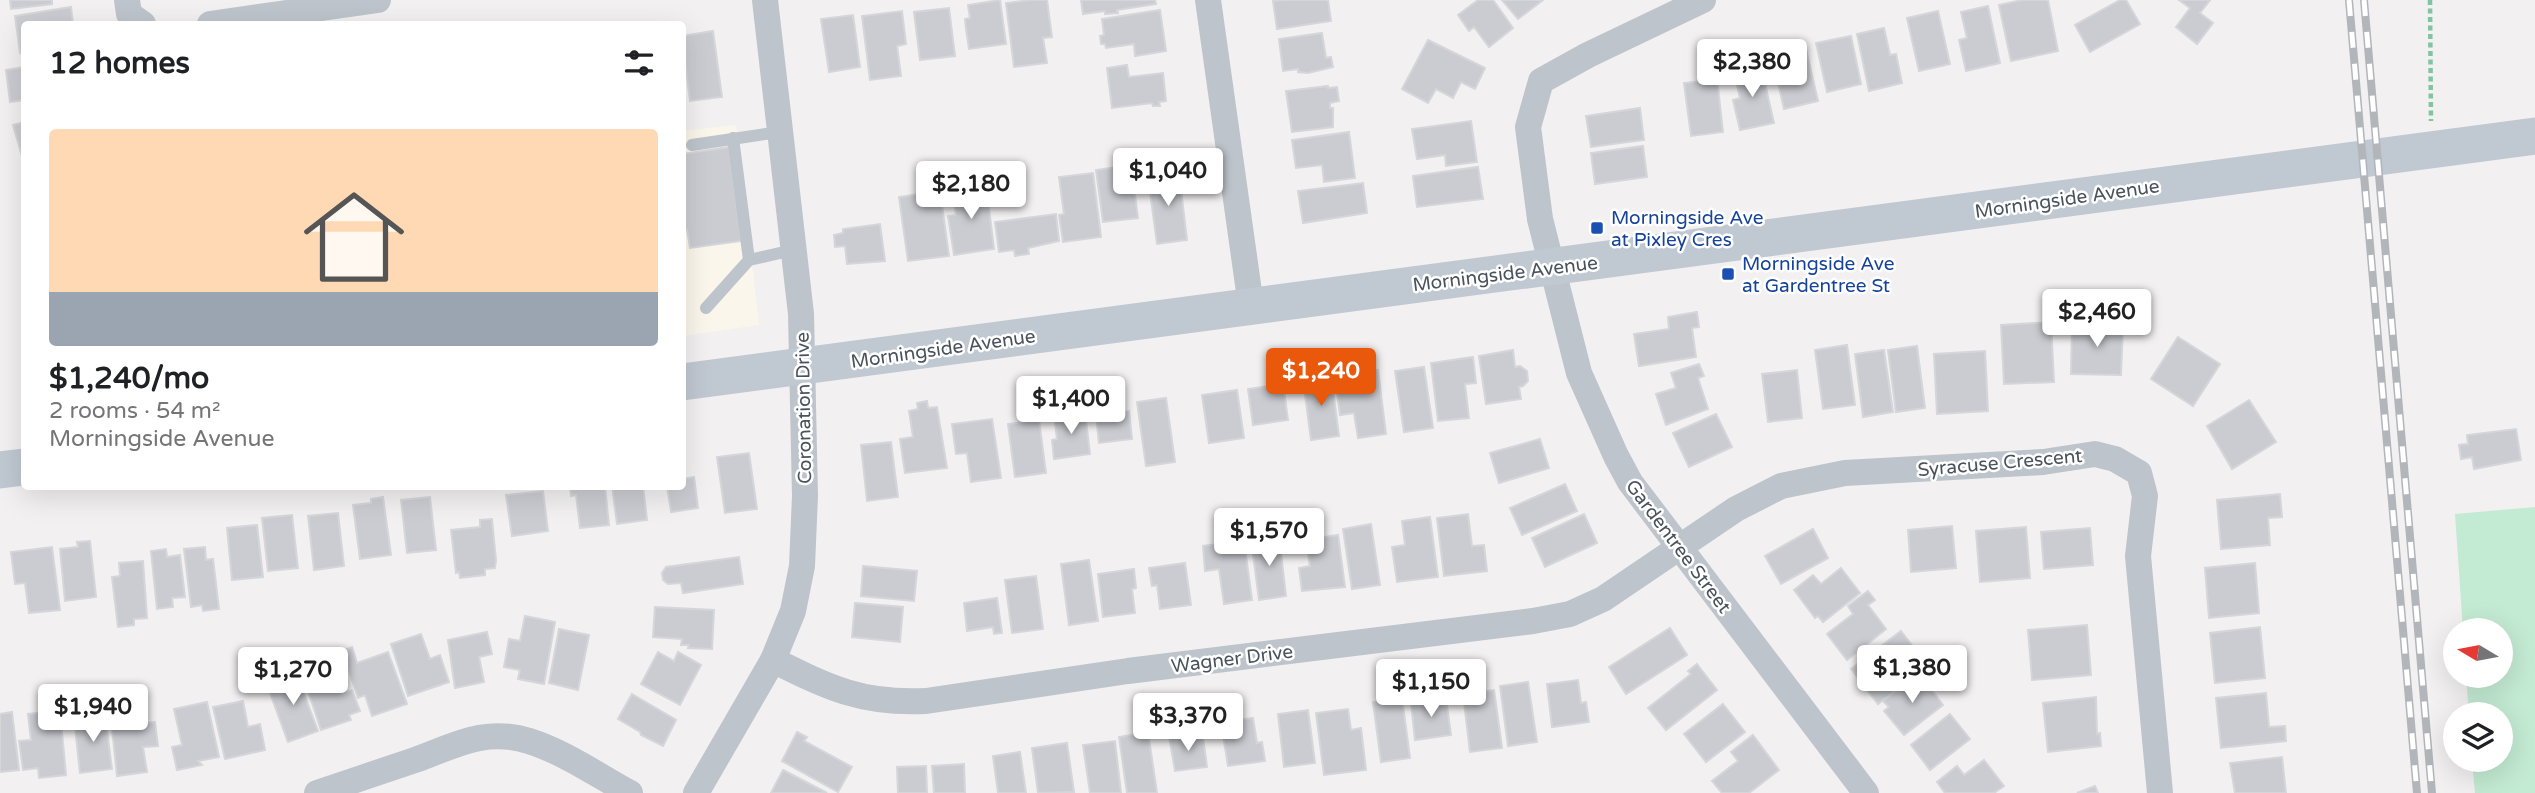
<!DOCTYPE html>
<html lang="en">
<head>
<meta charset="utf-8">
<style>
  :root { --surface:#fff; --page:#f6f6f6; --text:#202124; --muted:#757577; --line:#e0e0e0; --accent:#ea580c }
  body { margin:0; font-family:"Varela Round",sans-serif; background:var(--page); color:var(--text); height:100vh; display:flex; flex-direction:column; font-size:26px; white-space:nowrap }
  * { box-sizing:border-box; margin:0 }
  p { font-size:23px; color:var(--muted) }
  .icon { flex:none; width:38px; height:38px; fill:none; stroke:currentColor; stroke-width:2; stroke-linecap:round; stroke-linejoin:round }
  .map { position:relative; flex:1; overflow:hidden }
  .sheet { position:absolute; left:21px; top:21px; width:665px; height:469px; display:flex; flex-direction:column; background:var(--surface); border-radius:7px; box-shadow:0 7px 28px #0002 }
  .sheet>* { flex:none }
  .needle { width:46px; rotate:280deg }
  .buttons { position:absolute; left:2443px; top:618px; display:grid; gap:14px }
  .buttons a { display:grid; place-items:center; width:70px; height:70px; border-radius:50%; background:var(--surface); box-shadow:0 7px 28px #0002; font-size:35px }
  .price { position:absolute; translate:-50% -60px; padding:0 16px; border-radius:7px; background:#fff; color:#222; font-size:23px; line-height:46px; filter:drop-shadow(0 2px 4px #0008) }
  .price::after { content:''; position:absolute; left:50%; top:42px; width:21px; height:16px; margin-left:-10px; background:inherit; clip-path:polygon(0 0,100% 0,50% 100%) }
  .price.selected { background:var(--accent); color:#fff }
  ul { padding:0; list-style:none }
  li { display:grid; align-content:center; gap:14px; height:371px; padding:0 28px }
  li+li { border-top:2px solid var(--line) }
  li span { display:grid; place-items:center; height:217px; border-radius:7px; color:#555 }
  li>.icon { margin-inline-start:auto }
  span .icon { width:126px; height:126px; fill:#fffc; stroke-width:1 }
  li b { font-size:30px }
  h2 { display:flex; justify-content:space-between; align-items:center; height:84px; padding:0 28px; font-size:30px }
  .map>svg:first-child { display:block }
  .commercial { fill:#faf6eb }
  .green { fill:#c3ead3 }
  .building { fill:#cbccd1; stroke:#d4d6da; stroke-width:2 }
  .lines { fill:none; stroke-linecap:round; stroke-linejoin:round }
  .path { stroke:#7fc4a3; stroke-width:4.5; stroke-dasharray:5 3.5; stroke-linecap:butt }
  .service { stroke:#bdc4cb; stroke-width:12 }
  .minor { stroke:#bdc4cb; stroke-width:26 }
  .secondary { stroke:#c0c8d1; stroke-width:37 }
  .rail-casing { stroke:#b2b5b9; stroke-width:8 }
  .rail { stroke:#fff; stroke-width:5; stroke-dasharray:16; stroke-linecap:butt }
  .transit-dot { fill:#1a4fb4; stroke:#fff; stroke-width:2.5 }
  .labels { text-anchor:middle; stroke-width:5; stroke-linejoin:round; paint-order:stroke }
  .street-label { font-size:19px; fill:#4a535b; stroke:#fff }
  .transit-label { font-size:19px; fill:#164399; stroke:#fff; text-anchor:start }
</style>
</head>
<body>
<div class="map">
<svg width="2535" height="793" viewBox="0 0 2535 793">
  <rect width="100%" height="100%" fill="#f2f0f0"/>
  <path class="commercial" d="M736,125L759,325L683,336L682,131Z"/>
  <path class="green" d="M2535,507V793H2475L2472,760H2501V714H2469L2466,676H2501V630H2463L2455,514Z"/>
  <g class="building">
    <path d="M10,0H52V4L11,9Z"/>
    <path d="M1000,0L1006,44L969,49L966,29L965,19L970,18L968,5Z"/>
    <path d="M1031,0H1047L1052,37L1043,38L1047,63L1014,67L1006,3Z"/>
    <path d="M1081,0H1155L1156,4L1117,10L1118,13L1105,14V11L1083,14Z"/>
    <path d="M1282,0H1328L1331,21L1277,29L1273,1Z"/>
    <path d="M1478,0H1493L1513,28L1489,47L1474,27L1469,31L1458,15Z"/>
    <path d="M1502,0H1543L1518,19Z"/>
    <path d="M2022,0H2048L2058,51L2011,61L1999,5Z"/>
    <path d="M2120,0H2126L2140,24L2090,52L2075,25Z"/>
    <path d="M2179,0H2210L2200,13L2213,23L2197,44L2176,27L2190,8Z"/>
    <path d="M1988,6L2000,63L1966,71L1959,40L1967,38L1961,12Z"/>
    <path d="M71,7L73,24H24V52L20,53L15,16Z"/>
    <path d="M949,8L955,56L920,60L914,12Z"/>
    <path d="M1160,10L1166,51L1135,56L1134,44L1106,48L1105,44H1101L1100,36L1104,35L1102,19Z"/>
    <path d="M902,11L906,44L897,46L901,76L870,80L862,16Z"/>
    <path d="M1938,11L1950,64L1919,71L1907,18Z"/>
    <path d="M853,15L860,67L829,72L821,19Z"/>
    <path d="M1884,28L1890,55L1896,54L1902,83L1869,91L1857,34Z"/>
    <path d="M713,31L722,97L690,101L682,36Z"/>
    <path d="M1322,33L1326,58L1331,57L1333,67L1308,73L1298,72V69L1283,71L1279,39Z"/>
    <path d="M1851,36L1861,84L1827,92L1816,43Z"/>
    <path d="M1428,40L1485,68L1475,89L1461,82L1453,98L1436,89L1428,103L1402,89Z"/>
    <path d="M1805,45L1818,101L1784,109L1777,78L1783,77L1777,51Z"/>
    <path d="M1127,65L1129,77L1163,73L1166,101L1159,102L1160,106H1153L1152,103L1112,108L1107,68Z"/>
    <path d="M1761,66L1774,123L1740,130L1733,100L1740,98L1734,72Z"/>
    <path d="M24,67V100L10,102L6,70Z"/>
    <path d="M1717,79L1723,132L1691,136L1684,83Z"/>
    <path d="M1328,86V88L1337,87L1339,101L1330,103V108H1333V127L1292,132L1286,91Z"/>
    <path d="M1640,108L1644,140L1591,147L1586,116Z"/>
    <path d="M1471,121L1477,162L1446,166L1445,155L1417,159L1412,129Z"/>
    <path d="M24,122V155L22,156L13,125Z"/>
    <path d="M1349,132L1355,178L1324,182L1322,165L1296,168L1292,140Z"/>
    <path d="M1643,146L1647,177L1595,184L1591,153Z"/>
    <path d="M729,147L741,241L690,248L687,229H682V154Z"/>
    <path d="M1131,165L1138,218L1103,222L1096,170Z"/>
    <path d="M1478,167L1483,199L1417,207L1413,176Z"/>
    <path d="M1093,173L1101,237L1063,242L1059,215L1064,214L1059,177Z"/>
    <path d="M1179,173L1187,240L1157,244L1148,177Z"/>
    <path d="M1363,183L1367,213L1303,223L1298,191Z"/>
    <path d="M986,184L994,249L954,255L948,216L956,215L952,189Z"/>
    <path d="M940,191L949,256L908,261L899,197Z"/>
    <path d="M1056,214L1059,241L1028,248L1029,254L1015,256L1014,250L999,252L995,222Z"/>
    <path d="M880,224L885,261L847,264L845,246L835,247L834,235L843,233V229Z"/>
    <path d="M1697,312L1699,327L1692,328L1696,357L1639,366L1634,334L1669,329L1668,317Z"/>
    <path d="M2051,322L2054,382L2004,384L2001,325Z"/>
    <path d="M2072,324L2123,325L2121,375L2071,374Z"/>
    <path d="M2178,337L2220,364L2193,406L2151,379Z"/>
    <path d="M1847,345L1855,405L1823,409L1815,350Z"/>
    <path d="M1917,346L1925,408L1896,412L1888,350Z"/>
    <path d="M1513,350L1515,367L1520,366L1527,371L1528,381L1523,386L1519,387L1521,399L1486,404L1479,356Z"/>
    <path d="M1884,350L1893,412L1863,417L1855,354Z"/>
    <path d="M1985,351L1988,411L1937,414L1934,354Z"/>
    <path d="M1473,357L1476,383L1465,384L1469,418L1438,421L1431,363Z"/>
    <path d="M1699,364L1704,376L1698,378L1708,409L1666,425L1656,394L1676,388L1671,373Z"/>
    <path d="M1424,367L1433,428L1404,432L1395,371Z"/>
    <path d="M1378,370L1386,434L1358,438L1354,413L1340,415L1335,376Z"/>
    <path d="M1797,370L1802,418L1768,422L1762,374Z"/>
    <path d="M1331,375L1339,436L1311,440L1303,379Z"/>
    <path d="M1283,384L1288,420L1253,425L1248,389Z"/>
    <path d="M1237,390L1244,438L1209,443L1202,395Z"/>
    <path d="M1166,398L1175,462L1146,466L1137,402Z"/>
    <path d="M2249,400L2276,442L2232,469L2207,426Z"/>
    <path d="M927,401L928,408L937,407L947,468L905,473L900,439L913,437L909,411L918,409L917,403Z"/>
    <path d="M1129,411L1132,439L1099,443L1096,415Z"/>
    <path d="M1085,412L1090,454L1054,459L1052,440L1057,439L1054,415Z"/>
    <path d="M1716,414L1732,447L1689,467L1673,433Z"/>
    <path d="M992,419L1001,478L971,482L967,453L956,454L952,424Z"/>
    <path d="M1039,420L1046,473L1015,477L1008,424Z"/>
    <path d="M2516,429L2521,460L2474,469L2472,457L2461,459L2459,445L2468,444L2467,435Z"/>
    <path d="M1540,439L1549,468L1499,483L1490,453Z"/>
    <path d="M891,442L898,497L867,501L861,445Z"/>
    <path d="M749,453L757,509L725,513L717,457Z"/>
    <path d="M694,477L698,508L671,512L667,486H682V479Z"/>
    <path d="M1565,484L1577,511L1522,535L1510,508Z"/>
    <path d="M570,486H605L609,525L580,528L576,495L571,496Z"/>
    <path d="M612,486H643L647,520L617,524Z"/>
    <path d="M543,491L548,531L512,536L506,495Z"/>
    <path d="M2280,494L2282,517L2268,518L2270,545L2221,549L2217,500Z"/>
    <path d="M383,497L391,555L360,559L353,505L371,503V499Z"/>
    <path d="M430,497L436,550L407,553L401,500Z"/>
    <path d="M338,513L344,566L314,570L308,516Z"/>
    <path d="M1468,514L1472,546L1484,545L1487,571L1444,576L1437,518Z"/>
    <path d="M1584,514L1597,543L1545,567L1532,538Z"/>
    <path d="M292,515L298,568L268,571L262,518Z"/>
    <path d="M1430,517L1438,577L1397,582L1392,547L1405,545L1402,521Z"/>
    <path d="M492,519L496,560L495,568L485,569V575L460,578L459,572L456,573L451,530L480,527V520Z"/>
    <path d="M1371,524L1380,585L1352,589L1343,529Z"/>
    <path d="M257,525L263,577L232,580L227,528Z"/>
    <path d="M1952,526L1956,568L1911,572L1908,530Z"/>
    <path d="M2026,527L2030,578L1980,582L1976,531Z"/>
    <path d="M2090,528L2093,565L2044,569L2041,532Z"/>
    <path d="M1813,529L1828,558L1781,584L1765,556Z"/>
    <path d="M1338,535L1345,587L1302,591L1299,568L1310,566L1306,540Z"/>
    <path d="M1279,536L1286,596L1259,600L1251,539Z"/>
    <path d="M90,541L96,597L65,601L60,549L78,547L77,542Z"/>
    <path d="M1244,541L1252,600L1224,604L1219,569L1205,571L1203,546Z"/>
    <path d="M52,547L60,610L29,613L25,583L15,584L11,552Z"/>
    <path d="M205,547L206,560L213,559L219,609L203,611L202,605L191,607L184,549Z"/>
    <path d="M166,549L167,557L180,555L185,597L172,598L173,607L157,609L151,551Z"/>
    <path d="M739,557L743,584L683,593L681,583L668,584L663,580L662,573L666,567Z"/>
    <path d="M1089,560L1098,621L1069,625L1061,564Z"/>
    <path d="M143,561L147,618L134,619V625L118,627L112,577L120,576L119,563Z"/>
    <path d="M1185,563L1191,605L1160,609L1157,585L1152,586L1149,568Z"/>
    <path d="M2255,563L2259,613L2209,618L2205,568Z"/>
    <path d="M863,566L917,571L914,601L861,596Z"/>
    <path d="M1841,568L1860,593L1823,622L1818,616L1815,618L1794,590L1813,575L1821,584Z"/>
    <path d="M1134,569L1136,588L1132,589L1135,613L1103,617L1098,574Z"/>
    <path d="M1036,576L1043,629L1012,633L1005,580Z"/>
    <path d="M1868,591L1875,600L1868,605L1886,629L1847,660L1827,634L1853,614L1848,606Z"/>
    <path d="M997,598L1002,633L994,634L993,627L967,631L964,603Z"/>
    <path d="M855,603L903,607L900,642L852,637Z"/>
    <path d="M655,607L714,610L712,649L688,648L689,645H681L682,639L653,637Z"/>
    <path d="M525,616L555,622L544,684L518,679L520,670L504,667L509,639L520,641Z"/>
    <path d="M2087,625L2091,675L2032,680L2028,630Z"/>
    <path d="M2260,627L2265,678L2215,683L2210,633Z"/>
    <path d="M1670,628L1687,655L1626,694L1609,667Z"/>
    <path d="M559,629L589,635L578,690L549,683Z"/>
    <path d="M1901,631L1921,657L1904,671L1910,679L1878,704L1851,669Z"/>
    <path d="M487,632L492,654L479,657L484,682L455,688L448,640Z"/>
    <path d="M421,634L430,659L440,655L449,682L408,696L391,644Z"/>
    <path d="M352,647L357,663L388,652L407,704L372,716L365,695L358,698L342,651Z"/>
    <path d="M658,652L674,661L678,652L701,665L680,705L641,684Z"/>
    <path d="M1697,664L1717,690L1666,730L1648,708L1691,674L1688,671Z"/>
    <path d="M333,666L343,694L352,690L360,711L349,715L351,720L321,730L303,676Z"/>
    <path d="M295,670L318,731L288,742L269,690L278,687L275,677Z"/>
    <path d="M1913,678L1918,685L1924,680L1943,705L1904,735L1884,711L1889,707L1883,701Z"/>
    <path d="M1578,680L1581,703L1586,702L1589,722L1552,727L1547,684Z"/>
    <path d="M1528,682L1537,742L1508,746L1500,686Z"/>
    <path d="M1494,690L1502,748L1470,752L1463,694Z"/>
    <path d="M2266,693L2269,727L2285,726L2286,741L2221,748L2216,698Z"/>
    <path d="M632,694L676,720L663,746L641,735L640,732L618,719Z"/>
    <path d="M2096,697L2097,734L2100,733L2101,746L2048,752L2043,703Z"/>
    <path d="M1402,698L1410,758L1381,762L1373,702Z"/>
    <path d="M1446,698L1451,735L1415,740L1411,703Z"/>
    <path d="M243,701L248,727L260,724L265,750L225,759L213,707Z"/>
    <path d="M207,702L219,757L198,761L202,765L177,770L172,747L182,745L174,709Z"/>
    <path d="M1723,704L1745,732L1706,762L1684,734Z"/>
    <path d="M1348,709L1351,730L1361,728L1366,770L1324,775L1316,713Z"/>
    <path d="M1308,710L1315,763L1284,767L1278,714Z"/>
    <path d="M60,711L66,775L39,778L38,768L23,770L19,741L31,740L28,714Z"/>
    <path d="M12,712L19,770L0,772V714Z"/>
    <path d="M1950,714L1970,739L1930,770L1911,745Z"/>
    <path d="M105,715L112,769L80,773L74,718Z"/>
    <path d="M1253,718L1257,743L1262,742L1265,761L1228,766L1221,723Z"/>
    <path d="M155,722L158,746L143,747L147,772L117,776L112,728Z"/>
    <path d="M797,732L807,737L804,741L852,767L838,792L782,761Z"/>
    <path d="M1148,732L1157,793H1127L1119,737Z"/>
    <path d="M1184,734V739L1203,737L1207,767L1175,771L1169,736Z"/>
    <path d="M1753,735L1779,770L1749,793H1722L1712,781L1738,761L1731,752Z"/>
    <path d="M1115,741L1121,793H1090L1083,745Z"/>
    <path d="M1067,743L1074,792L1038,793L1032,748Z"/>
    <path d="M1020,752L1026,793H998L993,756Z"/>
    <path d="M2282,757L2286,793H2235L2230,763Z"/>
    <path d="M1984,760L2004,786L1994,793H1945L1937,782L1957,766L1964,775Z"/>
    <path d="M964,764L965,793H934L932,766Z"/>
    <path d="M926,766L927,793H898L897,767Z"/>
    <path d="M783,770L827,793H771Z"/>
    <path d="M2095,786L2098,793H2077Z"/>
  </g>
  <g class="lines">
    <path class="path" d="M2430,0L2431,121"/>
    <g class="service">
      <path d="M692,145L779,132"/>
      <path d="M749,260L793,250"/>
      <path d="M706,308L749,260L733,138"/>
    </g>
    <g class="minor">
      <path d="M127,0L129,14L143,24"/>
      <path d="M1208,0L1251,306"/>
      <path d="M1703,0L1588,55L1541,81L1528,127L1540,219L1579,373L1616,456L1630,482L1866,793"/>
      <path d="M210,24L378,0"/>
      <path d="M773,660C829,688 862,704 926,701L1128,671L1533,621L1570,614L1603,599L1736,509L1781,486L1845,473L2043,462L2095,454L2115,459L2139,473L2145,496L2138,556L2160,793"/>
      <path d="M317,793C350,782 382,771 415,760C454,746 485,727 529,741C564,752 597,775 630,793"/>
      <path d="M696,793L773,660L793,611L802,566L805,496L801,314L765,0"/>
    </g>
    <g class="secondary">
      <path d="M682,382L2535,136"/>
      <path d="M0,470L24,467"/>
    </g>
    <defs>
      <g id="rail">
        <path d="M2349,0L2417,793"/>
        <path d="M2364,0L2432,793"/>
      </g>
    </defs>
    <use href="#rail" class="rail-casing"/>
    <use href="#rail" class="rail"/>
  </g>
  <g class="transit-dot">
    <rect x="1590" y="221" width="14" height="14" rx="3.5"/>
    <rect x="1721" y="267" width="14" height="14" rx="3.5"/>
  </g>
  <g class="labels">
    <g class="street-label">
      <text transform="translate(2067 198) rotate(-8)" y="7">Morningside Avenue</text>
      <text transform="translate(1505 273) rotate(-7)" y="7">Morningside Avenue</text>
      <text transform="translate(943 348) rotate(-8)" y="7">Morningside Avenue</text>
      <text transform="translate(803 408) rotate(-91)" y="7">Coronation Drive</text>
      <text transform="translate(2000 462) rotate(-5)" y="7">Syracuse Crescent</text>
      <text transform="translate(1679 546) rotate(53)" y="7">Gardentree Street</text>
      <text transform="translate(1232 658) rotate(-7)" y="7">Wagner Drive</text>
    </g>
    <g class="transit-label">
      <text x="1611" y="224">Morningside Ave<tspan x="1611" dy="22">at Pixley Cres</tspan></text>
      <text x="1742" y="270">Morningside Ave<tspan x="1742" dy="22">at Gardentree St</tspan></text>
    </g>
  </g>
</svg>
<div class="buttons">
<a><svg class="needle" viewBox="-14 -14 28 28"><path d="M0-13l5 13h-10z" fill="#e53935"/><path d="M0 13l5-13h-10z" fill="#757577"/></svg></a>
<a><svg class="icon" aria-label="layers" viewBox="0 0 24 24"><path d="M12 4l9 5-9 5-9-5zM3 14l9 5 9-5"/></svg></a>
</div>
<b class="price" style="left:1752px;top:99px">$2,380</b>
<b class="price" style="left:1168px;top:208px">$1,040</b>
<b class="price" style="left:971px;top:221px">$2,180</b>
<b class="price" style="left:2097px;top:349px">$2,460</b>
<b class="price selected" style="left:1321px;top:408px">$1,240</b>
<b class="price" style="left:1071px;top:436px">$1,400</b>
<b class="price" style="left:1269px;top:568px">$1,570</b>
<b class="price" style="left:1912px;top:705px">$1,380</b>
<b class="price" style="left:293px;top:707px">$1,270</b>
<b class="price" style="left:1431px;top:719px">$1,150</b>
<b class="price" style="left:93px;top:744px">$1,940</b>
<b class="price" style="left:1188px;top:753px">$3,370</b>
<section class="sheet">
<h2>12 homes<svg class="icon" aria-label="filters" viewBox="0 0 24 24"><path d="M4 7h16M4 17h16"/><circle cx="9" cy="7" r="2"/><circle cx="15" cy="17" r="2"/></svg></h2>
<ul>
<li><span style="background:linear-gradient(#ffd9b3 75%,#9aa5b1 0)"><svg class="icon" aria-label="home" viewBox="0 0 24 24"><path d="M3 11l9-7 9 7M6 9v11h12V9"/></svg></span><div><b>$1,240/mo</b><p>2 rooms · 54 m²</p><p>Morningside Avenue</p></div></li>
</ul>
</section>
</div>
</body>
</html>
